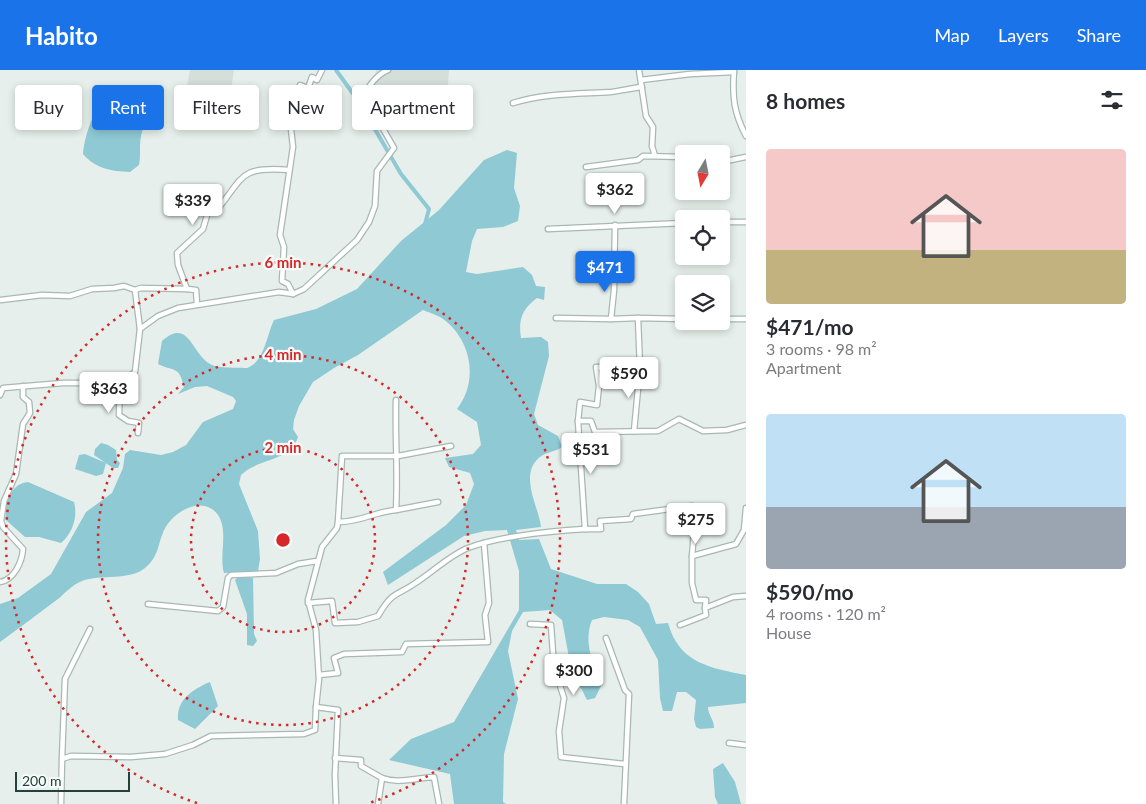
<!DOCTYPE html>
<html lang="en">
<head>
<meta charset="utf-8">
<style>
  :root { --surface:#fff; --page:#f7f7f7; --text:#2b2b33; --muted:#7c7c81; --accent:#1a73e8 }
  body { margin:0; font-family:Lato,sans-serif; background:var(--page); color:var(--text); height:100vh; display:flex; flex-direction:column; font-size:19px; white-space:nowrap }
  * { box-sizing:border-box; margin:0 }
  p { font-size:16px; color:var(--muted) }
  .icon { flex:none; width:28px; height:28px; fill:none; stroke:currentColor; stroke-width:2; stroke-linecap:round; stroke-linejoin:round }
  .map { position:relative; flex:1; overflow:hidden }
  .side { display:flex; flex-direction:column; background:var(--surface); width:400px }
  .side>* { flex:none }
  .hud { position:absolute; left:15px; top:15px; width:475px; height:45px; display:flex; gap:10px }
  .needle { width:32px; rotate:190deg }
  .controls { position:absolute; left:675px; top:75px; display:grid; gap:10px }
  .controls a { display:grid; place-items:center; width:55px; height:55px; border-radius:5px; background:var(--surface); box-shadow:0 2px 8px #0003; font-size:25px }
  .scale { position:absolute; left:15px; bottom:12px; width:115px; box-sizing:border-box; padding-left:5px; border:2px solid #24423a; border-top:0; font-size:14px; line-height:18px; white-space:nowrap; color:#24423a; -webkit-text-stroke:4px #f7fbf9; paint-order:stroke }
  .price { position:absolute; translate:-50% -42px; padding:0 11px; border-radius:5px; background:#fff; color:#222; font-size:16px; line-height:32px; filter:drop-shadow(0 1px 2px #0008) }
  .price::after { content:''; position:absolute; left:50%; top:30px; width:15px; height:11px; margin-left:-8px; background:inherit; clip-path:polygon(0 0,100% 0,50% 100%) }
  .price.current { background:var(--accent); color:#fff }
  ul { padding:0; list-style:none }
  li { display:grid; align-content:center; gap:10px; height:265px; padding:0 20px }
  li span { display:grid; place-items:center; height:155px; border-radius:5px; color:#555 }
  li>.icon { margin-inline-start:auto }
  span .icon { width:90px; height:90px; fill:#fffc; stroke-width:1 }
  li b { font-size:21px }
  h2 { display:flex; justify-content:space-between; align-items:center; height:60px; padding:0 20px; font-size:21px }
  .chip { padding:0 18px; border-radius:5px; background:var(--surface); box-shadow:0 2px 8px #0003; font-size:18px; line-height:45px }
  .chip.current { background:var(--accent); color:#fff }
  header { display:flex; align-items:center; gap:30px; box-sizing:border-box; height:70px; padding:0 25px; background:var(--accent); color:#fff }
  header strong { font-size:24px }
  nav { display:flex; gap:28px; margin-inline-start:auto; font-size:18px }
  main { display:flex; flex:1; min-height:0 }
  .map>svg:first-child { display:block }
  .built { fill:#d4dfda }
  .water { fill:#8ec9d4 }
  .lines { fill:none; stroke-linecap:round; stroke-linejoin:round }
  .canal { stroke:#8ec9d4; stroke-width:4 }
  .minor-casing { stroke:#a8b8b2; stroke-width:7 }
  .minor { stroke:#fff; stroke-width:4.5 }
  .ring { fill:none; stroke:#d62828; stroke-width:2.5; stroke-dasharray:2.5 5 }
  .centre { fill:#d62828; stroke:#f7fbf9; stroke-width:2.5 }
  .ring-label { font-size:15px; text-anchor:middle; font-weight:bold; fill:#d62828; stroke:#f7fbf9; stroke-width:4.5; stroke-linejoin:round; paint-order:stroke }
</style>
</head>
<body>
<header>
<strong>Habito</strong>
<nav><a>Map</a><a>Layers</a><a>Share</a></nav>
</header>
<main>
<div class="map">
<svg width="746" height="734" viewBox="0 0 746 734">
  <rect width="100%" height="100%" fill="#e6efeb"/>
  <g class="built">
    <path d="M190,0H234L230,27L186,22Z"/>
    <path d="M376,0H449L448,15L429,20L434,58L415,60L412,51L389,54L372,28Z"/>
  </g>
  <g class="water">
    <path d="M116,15L141,21L151,29C151,42 144,53 141,66C139,75 141,85 139,95L130,102C111,101 96,99 83,84C85,61 98,28 116,15Z"/>
    <path d="M507,80L517,83L514,118L520,136L518,151L503,157L477,159L472,171L466,202L477,204L523,197L532,205L536,216L545,217L544,230L537,228C522,239 518,250 521,268L541,267L548,272L549,286L534,344L538,355L558,366L562,377C555,382 546,382 540,387C518,404 539,437 541,457L516,460L519,470L539,469L551,499L597,514H626L638,522L649,534L656,554L668,553C679,593 710,598 746,605V633L708,637C708,645 714,649 714,658L700,659L696,657L694,649L696,630L686,622H677L672,641H663L660,628L658,590L640,557L628,550L604,547L592,550C583,572 593,594 601,616L595,628L587,630L571,598L562,550L550,540L523,542L512,561L508,581L518,629L504,684L503,732L506,734H454L450,704L389,690L411,669L454,652L519,540V501L507,460L485,461L464,466L388,515L383,502L446,455L466,435L474,414L470,403L449,397L445,388L473,384L481,375L477,352L457,339C478,312 472,274 447,252C441,246 430,243 423,240L358,285L334,298L313,312L299,336L294,350L293,359L298,367C290,392 258,388 241,405L239,414L258,461L260,489L258,501L224,503C218,483 232,453 212,439C196,429 176,442 167,455C157,470 161,485 145,498C129,511 101,504 82,511C73,514 65,523 58,529C38,544 19,558 0,572V534L18,528L51,504L86,442L112,423L123,398L125,384L130,380L161,385L173,382L186,375L203,352L233,339L236,331L233,327L207,316L195,317L178,324L184,317C179,294 172,302 158,294L162,271C189,246 192,286 212,295C222,299 237,297 247,298C264,293 267,264 274,250L316,239L357,219L401,171L439,140L484,90Z"/>
    <path d="M101,373L108,375L116,380L117,390L120,393L118,398H113L94,385L95,379Z"/>
    <path d="M85,384L106,393L103,404L96,406L75,399L79,385Z"/>
    <path d="M28,412L74,432C78,446 73,463 61,473L39,467H25L6,450C5,433 10,414 28,412Z"/>
    <path d="M239,506L253,508L254,564L257,571L253,576L247,575V544L235,510Z"/>
    <path d="M210,612L218,636L195,659L178,650C176,630 193,619 210,612Z"/>
    <path d="M723,693L735,712L741,734H718L715,727L713,699Z"/>
  </g>
  <g class="lines">
    <path class="canal" d="M336,0L359,32L401,104L429,139L425,154"/>
    <defs>
      <g id="minor">
        <path d="M639,0L646,46L653,57L652,76L655,86"/>
        <path d="M734,1C732,27 734,43 746,66"/>
        <path d="M641,10L690,4L734,2"/>
        <path d="M513,33C545,23 578,24 611,22C621,21 631,18 642,17"/>
        <path d="M721,92L746,87"/>
        <path d="M586,97L638,90L643,86L684,87"/>
        <path d="M721,152H746"/>
        <path d="M615,155L614,220L611,249L638,248"/>
        <path d="M548,159L684,153"/>
        <path d="M187,219L196,220L197,234"/>
        <path d="M293,224L288,214L282,211L284,177L280,165L293,77L291,59L297,40L303,34L298,22L300,15L308,18L312,7L317,10L322,0"/>
        <path d="M1,230L42,225L70,226L92,219L114,218L124,216L135,220"/>
        <path d="M556,248L611,249"/>
        <path d="M684,249L638,248L640,298L596,297L599,316L597,335L580,332L578,351H591L595,362L658,361L679,349L703,361L727,360L746,355"/>
        <path d="M721,249H746"/>
        <path d="M140,259L135,220L141,218L187,219L178,195L177,183L203,159L208,142L217,140C244,107 239,96 289,100"/>
        <path d="M120,313L119,345L128,351L139,353L138,363"/>
        <path d="M0,325L3,318L63,313H122L135,302L140,259L158,246L178,238L279,222L293,224L304,219L357,170L369,152L375,136L377,101L394,78L365,27C367,16 378,4 388,0"/>
        <path d="M396,330C395,366 398,403 396,440C373,442 362,452 338,452L342,386H398L451,376"/>
        <path d="M578,351L585,459"/>
        <path d="M634,361L640,298"/>
        <path d="M396,440L438,432"/>
        <path d="M0,512C14,510 22,492 23,479L3,457L1,451L4,431L16,404L23,354L30,343L29,332L23,327V316"/>
        <path d="M308,533L332,531L335,553L358,552L378,546C393,520 396,527 417,512C434,501 450,485 468,478C498,466 569,458 601,459L600,451L631,449L633,444L692,436L695,451L692,486"/>
        <path d="M148,534L218,541L223,537L228,508L231,505L276,503L298,494L317,491"/>
        <path d="M705,538L706,530H696L692,513V486L736,474L744,460L746,438"/>
        <path d="M530,554L551,555L554,597L564,628L559,661L561,687L624,694"/>
        <path d="M680,555L706,545L705,538L733,527L746,526"/>
        <path d="M606,568L625,620L629,624L624,734"/>
        <path d="M319,605L338,603L334,588L344,584L402,582L406,574L488,572L485,545L489,533L484,473"/>
        <path d="M729,673L746,675"/>
        <path d="M335,688L361,690V696L382,708"/>
        <path d="M62,689L65,609L90,559"/>
        <path d="M61,734L62,689L71,686L131,687L165,684L193,675L211,666L304,664L315,660L316,637"/>
        <path d="M336,734L335,705L338,640L316,637L319,609L316,560L308,530L322,477L337,458L338,452"/>
        <path d="M378,734L382,708C399,714 416,708 434,707L439,734"/>
      </g>
    </defs>
    <use href="#minor" class="minor-casing"/>
    <use href="#minor" class="minor"/>
  </g>
  <g class="ring">
    <circle cx="283" cy="470" r="92"/>
    <circle cx="283" cy="470" r="185"/>
    <path d="M197 733A277 277 0 1 1 369 733"/>
  </g>
  <circle cx="283" cy="470" r="8" class="centre"/>
  <g class="ring-label">
    <text x="283" y="198">6 min</text>
    <text x="283" y="290">4 min</text>
    <text x="283" y="383">2 min</text>
  </g>
</svg>
<div class="controls">
<a><svg class="needle" viewBox="-14 -14 28 28"><path d="M0-13l5 13h-10z" fill="#e53935"/><path d="M0 13l5-13h-10z" fill="#7c7c81"/></svg></a>
<a><svg class="icon" aria-label="locate" viewBox="0 0 24 24"><circle cx="12" cy="12" r="6"/><path d="M12 2v4M12 18v4M2 12h4M18 12h4"/></svg></a>
<a><svg class="icon" aria-label="layers" viewBox="0 0 24 24"><path d="M12 4l9 5-9 5-9-5zM3 14l9 5 9-5"/></svg></a>
</div>
<div class="scale">200 m</div>
<b class="price" style="left:615px;top:145px">$362</b>
<b class="price" style="left:193px;top:156px">$339</b>
<b class="price current" style="left:605px;top:223px">$471</b>
<b class="price" style="left:629px;top:329px">$590</b>
<b class="price" style="left:109px;top:344px">$363</b>
<b class="price" style="left:591px;top:405px">$531</b>
<b class="price" style="left:696px;top:475px">$275</b>
<b class="price" style="left:574px;top:626px">$300</b>
<div class="hud">
<a class="chip">Buy</a>
<a class="chip current">Rent</a>
<a class="chip">Filters</a>
<a class="chip">New</a>
<a class="chip">Apartment</a>
</div>
</div>
<section class="side">
<h2>8 homes<svg class="icon" aria-label="filters" viewBox="0 0 24 24"><path d="M4 7h16M4 17h16"/><circle cx="9" cy="7" r="2"/><circle cx="15" cy="17" r="2"/></svg></h2>
<ul>
<li><span style="background:linear-gradient(#f6c9c9 65%,#c2b280 0)"><svg class="icon" aria-label="home" viewBox="0 0 24 24"><path d="M3 11l9-7 9 7M6 9v11h12V9"/></svg></span><div><b>$471/mo</b><p>3 rooms · 98 m²</p><p>Apartment</p></div></li>
<li><span style="background:linear-gradient(#bfe0f5 60%,#9aa5b1 0)"><svg class="icon" aria-label="home" viewBox="0 0 24 24"><path d="M3 11l9-7 9 7M6 9v11h12V9"/></svg></span><div><b>$590/mo</b><p>4 rooms · 120 m²</p><p>House</p></div></li>
</ul>
</section>
</main>
</body>
</html>
